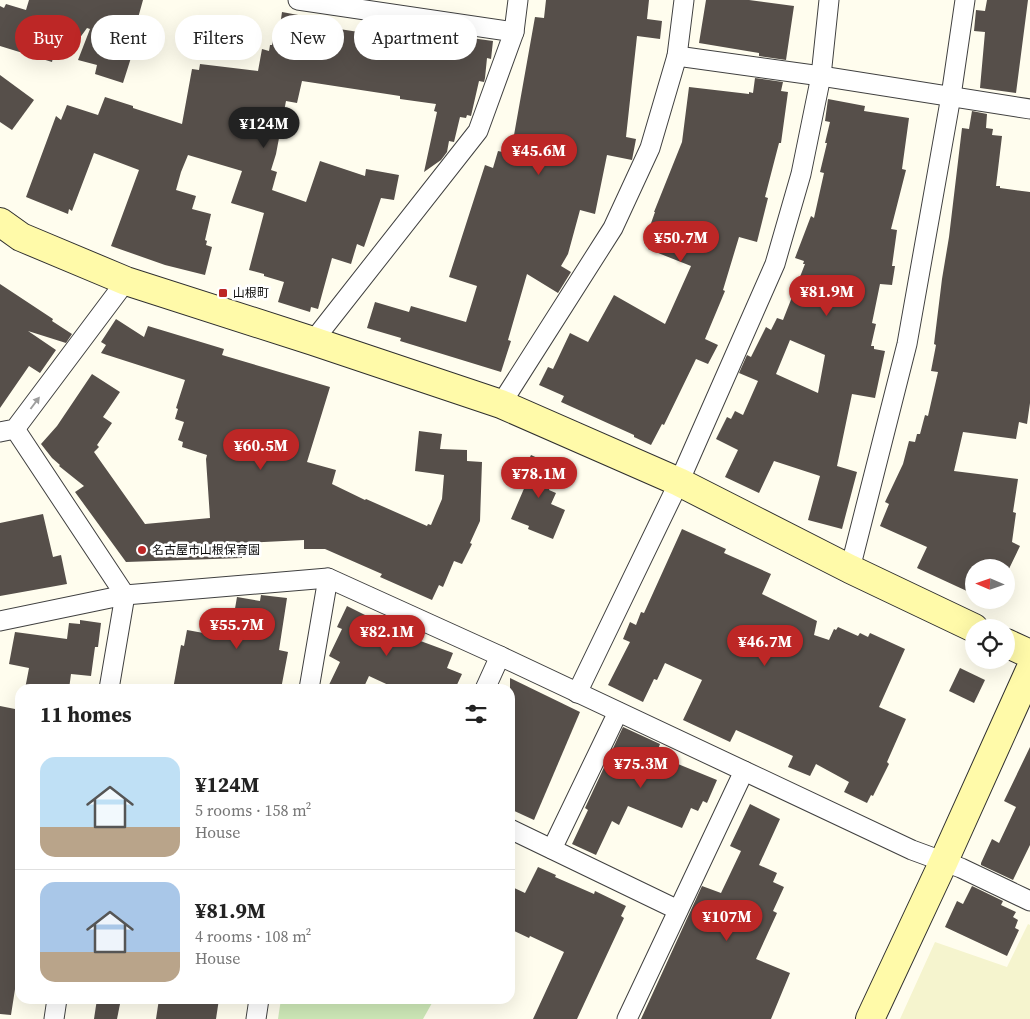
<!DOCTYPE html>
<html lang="en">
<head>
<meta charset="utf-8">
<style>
  :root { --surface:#fff; --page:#f2f2f2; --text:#222; --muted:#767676; --line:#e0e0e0; --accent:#bd2726 }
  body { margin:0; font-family:"Source Serif 4","Noto Sans JP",serif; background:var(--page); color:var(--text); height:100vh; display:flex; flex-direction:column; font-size:19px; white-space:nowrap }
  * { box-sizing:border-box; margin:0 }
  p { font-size:16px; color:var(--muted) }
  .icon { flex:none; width:28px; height:28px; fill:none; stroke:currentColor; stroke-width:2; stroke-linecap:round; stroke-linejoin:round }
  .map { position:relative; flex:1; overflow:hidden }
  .side { position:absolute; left:15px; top:684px; width:500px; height:320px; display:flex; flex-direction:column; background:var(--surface); border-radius:15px; box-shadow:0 5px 20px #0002 }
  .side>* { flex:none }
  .top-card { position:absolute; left:15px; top:15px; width:500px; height:45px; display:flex; gap:10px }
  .needle { width:32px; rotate:272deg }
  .buttons { position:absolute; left:965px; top:559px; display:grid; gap:10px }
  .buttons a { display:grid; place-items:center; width:50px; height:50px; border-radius:50%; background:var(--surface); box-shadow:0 5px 20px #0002; font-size:25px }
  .price { position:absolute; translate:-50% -42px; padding:0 11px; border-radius:18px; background:var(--accent); color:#fff; font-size:16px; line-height:32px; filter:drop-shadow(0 1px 2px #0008) }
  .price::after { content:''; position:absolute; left:50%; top:30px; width:15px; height:11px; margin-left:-8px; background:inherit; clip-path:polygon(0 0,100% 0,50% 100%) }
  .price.current { background:#222; color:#fff }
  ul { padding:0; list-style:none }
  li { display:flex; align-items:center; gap:15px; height:125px; padding:0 25px }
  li+li { border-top:1px solid var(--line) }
  li span { display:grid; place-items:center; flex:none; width:140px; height:100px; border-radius:15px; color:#555 }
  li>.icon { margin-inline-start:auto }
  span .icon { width:60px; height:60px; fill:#fffc; stroke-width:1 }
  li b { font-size:21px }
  h2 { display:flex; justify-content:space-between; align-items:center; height:60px; padding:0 25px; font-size:21px }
  .pill { padding:0 18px; border-radius:22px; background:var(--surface); box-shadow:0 5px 20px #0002; font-size:18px; line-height:45px }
  .pill.current { background:var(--accent); color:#fff }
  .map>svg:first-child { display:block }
  .farmland { fill:#f5f4ce }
  .green { fill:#cee9b8 }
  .building { fill:#564f4a; fill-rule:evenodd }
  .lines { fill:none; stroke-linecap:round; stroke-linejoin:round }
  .street-casing { stroke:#404040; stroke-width:21 }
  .secondary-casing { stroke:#2f2f2f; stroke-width:30 }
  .street { stroke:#fff; stroke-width:19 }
  .secondary { stroke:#fffaa9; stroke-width:28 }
  .oneway { fill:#9e9e9e }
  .poi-dot { fill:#bd2726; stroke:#fff; stroke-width:2 }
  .labels { text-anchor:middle; stroke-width:5; stroke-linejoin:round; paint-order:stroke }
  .poi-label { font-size:12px; fill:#0d0d0d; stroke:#fff; text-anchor:start }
</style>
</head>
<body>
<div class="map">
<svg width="1030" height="1019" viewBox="0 0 1030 1019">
  <rect width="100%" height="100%" fill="#fffdee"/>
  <path class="farmland" d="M1028,924L1030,925V1019H900L935,942L1007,967Z"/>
  <path class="green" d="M281,999H422L432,1003L423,1019H278Z"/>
  <g class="building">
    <path d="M29,0H143L138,18L143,20L123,83L95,74L97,65L78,60L90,29L87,28L66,57L54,53L52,62L0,46V6L4,8L6,4L26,10Z"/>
    <path d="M546,0H649L647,19L662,21L660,39L637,36L626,137L636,139L632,160L607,155L595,214L580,210L568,254L561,266L571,272L558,293L527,274L508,340L511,341L501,372L400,341L401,338L367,328L375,302L409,312L411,306L466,322L477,286L449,277L485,165L493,168L498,151L507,153L512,135H514L535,17L544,18Z"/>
    <path d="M706,0H749L794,6L786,60L759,56V53L699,43Z"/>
    <path d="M987,0H1028L1016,93L980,88L985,32L974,31L976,10L985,11Z"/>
    <path d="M282,12L309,17L307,24L378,35L379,28L389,29L390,27L412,30V28L435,32V33L493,41L491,59L487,58L485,78L484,82L479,81L471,116L467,115L466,118L460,117L454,142L449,141L447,152L441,160L424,172L437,112L434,111L436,104L400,99V96L302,81L297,103L286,101L276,154L271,170L277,172L272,190L306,202L320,161L365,176L366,169L399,175L394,200L381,198L364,247L357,244L351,264L332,258L318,309L311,307L310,312L278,302L284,282L264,276V274L249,270L264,213L231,203L242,171L188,155L181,172L176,190L196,196L192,209L211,214L205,240L207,241L206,245L212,247L205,275L165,265L111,246L139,170L94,153L72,211L69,209L68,214L26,197L56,116L61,120L67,105L98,115L105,97L133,106V108L182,124L192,69L199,70L200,64L258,71L262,49L269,51L270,45H272L276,26H280Z"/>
    <path d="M0,75L34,100L12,130L0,122Z"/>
    <path d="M755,78L783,82L781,91L788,92L781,143H779L765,197L768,198L757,242L739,237L723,290L725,291L705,339L718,345L708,364L696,359L664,425L662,424L651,445L634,437V435L561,402L564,396L539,385L548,367L553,369L570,333L588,342L614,295L665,324L691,266L648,249L650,245L644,243L655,212H654L682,142L689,87L749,94V92L753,93Z"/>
    <path d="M828,99L865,106L864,111L909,118L902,169L906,170L891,229L897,230L892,266H895L892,285L880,284L872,323L876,324L871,346H874V349L885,351L875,398L852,394L837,466L857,472L842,529L808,520L820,476L774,461L759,493L725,477L738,450L716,439L727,417L731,419L735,411L743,415L758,381L739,373L747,355L751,357L766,327L771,330L777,318L783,320L805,264H803L804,261L795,258L811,216L814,218L824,173L820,172L827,143H825L830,122L825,121ZM790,340L825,355L818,393L776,374Z"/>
    <path d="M972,111L987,114L986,128L993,129L992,135L1002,136L996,186H1000V188L1030,192V403L1027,424L1019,422L1016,439L963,432L954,471L1018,479L1013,512L1016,513L1012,542L1020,546L1006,575V568H974V588L972,587L969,592L917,568L927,547L880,526L889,504L885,502L903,464L909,441L915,442L917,434H920L925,415L928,416L938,372L931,371L936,345L934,344L942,279L949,237L962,128L969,129Z"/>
    <path d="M0,284L53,319L52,321L72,334L66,343L28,331L56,350L40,373L29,366L0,408Z"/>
    <path d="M116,319L144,337L148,326L224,349L222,355L330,387L307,462L336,470L332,484L365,500L366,499L427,526L428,524L431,525L442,499L444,475L415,471L419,431L442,434L440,449L467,450V461L482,462L480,521L470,543L472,544L462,564L454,561L443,587L439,585L432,600L380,577L382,574L325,549H304V540L245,543V554H242V558L126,562L75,492L84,486L59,466L60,465L52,458L41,444L57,426L92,374L120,392L103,417L112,423L97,445L99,447L94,452L145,524L210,518L206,459L207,455L182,447L183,442L178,440L184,422L175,419L178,409L176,408L185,380L101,353L106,345L101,342Z"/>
    <path d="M531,455L559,468L549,490L556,493L551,504L565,510L553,539L528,529L529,526L511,519L529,477L522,474Z"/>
    <path d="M43,514L53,557L61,555L67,584L0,596V523Z"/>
    <path d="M682,529L726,549L724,553L771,574L762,594L817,621L814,635L829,640L834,629L836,630L838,627L858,636L860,633L868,637L870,633L905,649L879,707L906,719L887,762L889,764L873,796L871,795L867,803L844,792L849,782L816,764L810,776L788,767L793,756L736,730L730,742L683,720L702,680L665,663L657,680L654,679L643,702L608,685L630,642L623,639L630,622L636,625L641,612L644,613Z"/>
    <path d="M261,595L287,598L279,650L288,652L281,689H173L181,645L184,646L187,630L209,634L210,618L233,620L237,597L260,601Z"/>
    <path d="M347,606L389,627L391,621L410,630L407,636L453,653L447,668L462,674L455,689H397L369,676L363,689H327L340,662L329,656L342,629L337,627Z"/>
    <path d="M80,620L101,623L98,647H95L91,676L71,674L69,689H25L29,668L9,664L15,632L67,639L69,623L80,624Z"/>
    <path d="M960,668L985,680L974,703L949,691Z"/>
    <path d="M510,678L580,712L534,820L510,809Z"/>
    <path d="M0,706L20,710V957L11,1015L0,1014Z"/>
    <path d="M623,727L660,744L656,755L717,780L707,803L703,801L698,811L691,808L682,828L628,806L619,825L612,821L596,855L572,844L588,810L585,808Z"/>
    <path d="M1030,747V845L1013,880L981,865V863L992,839L999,843L1016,807L1004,801Z"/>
    <path d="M750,804L780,819L759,865L777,873L773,882L784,887L773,911L777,913L756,959L790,973L771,1019H641L702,886L721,893L741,851L730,846Z"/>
    <path d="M538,867L556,875L555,877L594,894L595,891L626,906L621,916L624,918L577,1019H533L564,952L530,936L529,938L510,929V886L525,893Z"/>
    <path d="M972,886L1003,901L1001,905L1016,912L1013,917L1018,920L1015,928L1019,930L1007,956L945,927L957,901L963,904Z"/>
    <path d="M97,999H121L117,1019H94Z"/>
    <path d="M159,999H219L216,1019H156Z"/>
  </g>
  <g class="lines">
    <defs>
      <g id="street">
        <path d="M298,0L514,32"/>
        <path d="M677,56L821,76L1030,109"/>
        <path d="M313,341L478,131L514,32L518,0"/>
        <path d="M501,404L613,228L650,148L677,56L684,0"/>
        <path d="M15,429L125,595L109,689"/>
        <path d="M0,432L15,429L126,281"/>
        <path d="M850,569L907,344L951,96L965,0"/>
        <path d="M0,621L125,595L328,578L500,656L912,850L961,868L1030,901"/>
        <path d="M309,689L328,578"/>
        <path d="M485,689L500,656"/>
        <path d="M577,693L679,482L775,264L801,174L821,76L829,0"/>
        <path d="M510,829L678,910"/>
        <path d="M552,849L618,712"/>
        <path d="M54,1019L57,999"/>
        <path d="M256,1019L259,999"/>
        <path d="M627,1019L744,771"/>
      </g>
      <g id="secondary">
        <path d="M0,222L21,237L126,281L313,341L501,404L679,482L850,569L974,628"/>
        <path d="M1006,643L1030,654"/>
        <path d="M870,1019L943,863L1030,670"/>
      </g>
    </defs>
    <use href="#street" class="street-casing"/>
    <use href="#secondary" class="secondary-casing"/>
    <use href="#street" class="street"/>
    <use href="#secondary" class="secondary"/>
  </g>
  <defs><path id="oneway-solid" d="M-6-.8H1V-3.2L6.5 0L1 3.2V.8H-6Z" transform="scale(1.25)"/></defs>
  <use class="oneway" href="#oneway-solid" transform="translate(35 403) rotate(-53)"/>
  <g class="poi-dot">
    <rect x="218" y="288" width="10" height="10" rx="2.5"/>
    <circle cx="142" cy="550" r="5"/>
  </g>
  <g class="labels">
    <g class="poi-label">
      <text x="233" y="297">山根町</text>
      <text x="152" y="554">名古屋市山根保育園</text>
    </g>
  </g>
</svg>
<div class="buttons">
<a><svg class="needle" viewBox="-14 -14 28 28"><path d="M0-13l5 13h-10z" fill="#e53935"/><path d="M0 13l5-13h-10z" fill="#767676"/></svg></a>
<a><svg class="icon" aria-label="locate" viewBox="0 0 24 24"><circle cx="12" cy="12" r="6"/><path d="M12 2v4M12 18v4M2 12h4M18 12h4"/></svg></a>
</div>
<b class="price current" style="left:264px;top:149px">¥124M</b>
<b class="price" style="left:539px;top:176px">¥45.6M</b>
<b class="price" style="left:681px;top:263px">¥50.7M</b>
<b class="price" style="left:827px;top:317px">¥81.9M</b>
<b class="price" style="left:261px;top:471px">¥60.5M</b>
<b class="price" style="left:539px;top:499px">¥78.1M</b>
<b class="price" style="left:237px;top:650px">¥55.7M</b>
<b class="price" style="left:387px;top:657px">¥82.1M</b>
<b class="price" style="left:765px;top:667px">¥46.7M</b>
<b class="price" style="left:641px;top:789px">¥75.3M</b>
<b class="price" style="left:727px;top:942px">¥107M</b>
<div class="top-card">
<a class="pill current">Buy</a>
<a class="pill">Rent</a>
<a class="pill">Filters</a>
<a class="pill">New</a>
<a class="pill">Apartment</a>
</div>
<section class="side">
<h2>11 homes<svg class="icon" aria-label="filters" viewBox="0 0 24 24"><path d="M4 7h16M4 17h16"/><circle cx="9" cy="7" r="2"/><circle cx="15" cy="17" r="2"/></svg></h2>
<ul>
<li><span style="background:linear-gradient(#bfe0f5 70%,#b9a48a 0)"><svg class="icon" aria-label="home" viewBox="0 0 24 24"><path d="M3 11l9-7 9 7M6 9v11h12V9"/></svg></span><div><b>¥124M</b><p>5 rooms · 158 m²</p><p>House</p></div></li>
<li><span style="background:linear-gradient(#a9c7e8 70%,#b9a48a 0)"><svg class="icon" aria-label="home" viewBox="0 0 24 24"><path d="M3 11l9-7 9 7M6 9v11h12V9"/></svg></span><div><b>¥81.9M</b><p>4 rooms · 108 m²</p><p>House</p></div></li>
</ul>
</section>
</div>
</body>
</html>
